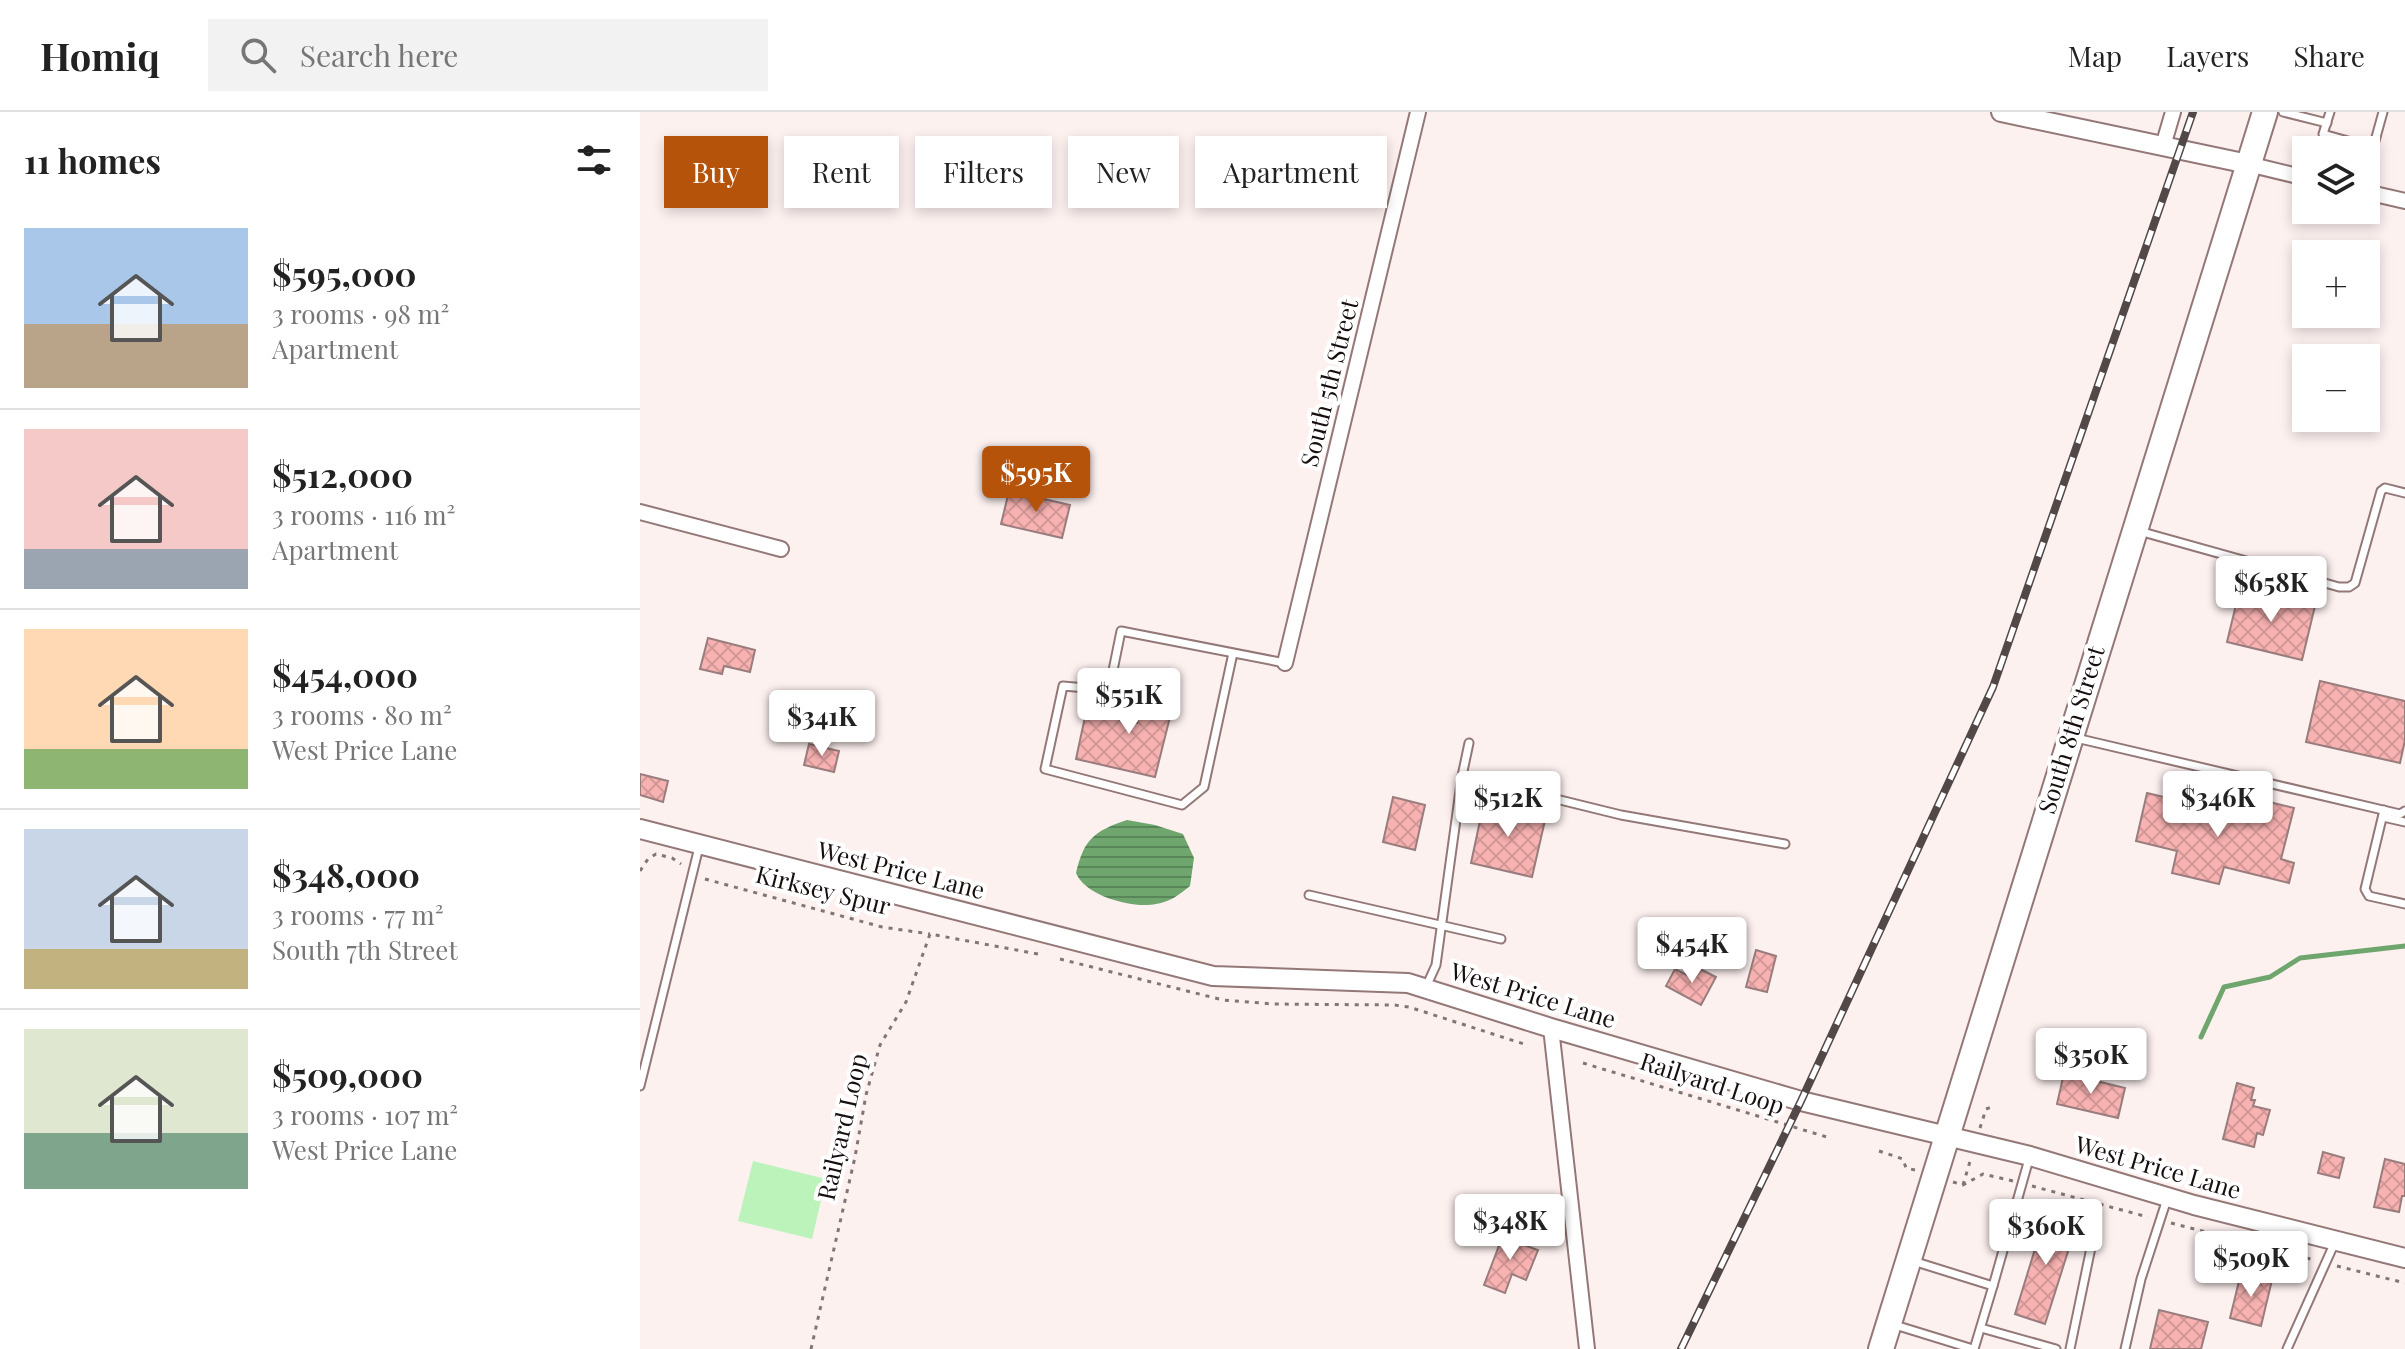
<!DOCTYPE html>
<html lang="en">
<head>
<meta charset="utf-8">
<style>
  :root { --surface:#fff; --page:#f2f2f2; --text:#222; --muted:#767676; --line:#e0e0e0; --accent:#b45309 }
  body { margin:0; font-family:"Playfair Display",serif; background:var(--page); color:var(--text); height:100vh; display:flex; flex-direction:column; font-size:30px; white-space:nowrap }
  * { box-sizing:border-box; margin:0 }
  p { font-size:26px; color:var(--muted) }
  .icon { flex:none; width:44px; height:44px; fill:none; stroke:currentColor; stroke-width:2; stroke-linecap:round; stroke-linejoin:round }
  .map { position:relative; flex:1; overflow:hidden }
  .details { display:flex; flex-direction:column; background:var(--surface); width:640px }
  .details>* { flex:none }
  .banner { position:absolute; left:24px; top:24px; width:760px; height:72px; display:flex; gap:16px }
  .buttons { position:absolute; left:1652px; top:24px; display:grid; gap:16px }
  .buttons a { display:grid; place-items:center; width:88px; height:88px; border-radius:0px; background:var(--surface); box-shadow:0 4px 12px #0003; font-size:40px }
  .price { position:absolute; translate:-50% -68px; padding:0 18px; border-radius:8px; background:#fff; color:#222; font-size:26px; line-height:52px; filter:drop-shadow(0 2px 4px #0008) }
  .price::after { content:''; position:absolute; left:50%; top:48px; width:24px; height:18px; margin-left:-12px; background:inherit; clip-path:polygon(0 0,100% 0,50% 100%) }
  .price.current { background:var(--accent); color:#fff }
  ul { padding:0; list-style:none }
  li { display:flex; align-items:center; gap:24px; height:200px; padding:0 24px }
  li+li { border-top:2px solid var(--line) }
  li span { display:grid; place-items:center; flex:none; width:224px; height:160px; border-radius:0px; color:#555 }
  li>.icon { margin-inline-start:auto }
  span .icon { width:96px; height:96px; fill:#fffc; stroke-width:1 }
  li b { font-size:34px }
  h2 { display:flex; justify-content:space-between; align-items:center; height:96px; padding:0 24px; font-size:34px }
  .chip { padding:0 28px; border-radius:0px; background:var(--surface); box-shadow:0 4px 12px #0003; font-size:28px; line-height:72px }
  .chip.current { background:var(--accent); color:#fff }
  header { display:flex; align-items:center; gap:48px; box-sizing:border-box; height:112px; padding:0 40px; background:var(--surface); border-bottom:2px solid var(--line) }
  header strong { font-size:38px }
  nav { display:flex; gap:44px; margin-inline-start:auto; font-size:28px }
  .search { width:560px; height:72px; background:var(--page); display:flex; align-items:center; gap:20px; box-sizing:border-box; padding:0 28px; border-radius:0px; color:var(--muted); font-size:30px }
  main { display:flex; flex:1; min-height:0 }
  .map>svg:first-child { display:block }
  .green { fill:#bbf3ba }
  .water { fill:url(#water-rules) }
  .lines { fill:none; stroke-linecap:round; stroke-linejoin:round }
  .stream { stroke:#6ea66d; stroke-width:5 }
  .building { fill:url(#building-cross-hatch); stroke:#997d7d; stroke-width:2 }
  .service-casing { stroke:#937877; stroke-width:11 }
  .minor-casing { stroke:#937877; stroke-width:18 }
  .tertiary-casing { stroke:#937877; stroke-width:22 }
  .primary-casing { stroke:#937877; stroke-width:28 }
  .path { stroke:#817676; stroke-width:3; stroke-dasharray:4 6; stroke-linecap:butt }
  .service { stroke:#fff; stroke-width:7 }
  .minor { stroke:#fff; stroke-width:14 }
  .tertiary { stroke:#fff; stroke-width:18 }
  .primary { stroke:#fff; stroke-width:24 }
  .rail-casing { stroke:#524848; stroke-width:8 }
  .rail { stroke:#fff; stroke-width:5; stroke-dasharray:15; stroke-linecap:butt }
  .labels { text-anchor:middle; stroke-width:8; stroke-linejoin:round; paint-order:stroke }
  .street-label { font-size:24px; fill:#170e0e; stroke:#fff }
</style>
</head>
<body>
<header>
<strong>Homiq</strong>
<div class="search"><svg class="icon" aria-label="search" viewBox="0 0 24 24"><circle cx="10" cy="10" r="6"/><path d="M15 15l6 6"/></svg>Search here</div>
<nav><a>Map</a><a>Layers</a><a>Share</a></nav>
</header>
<main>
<section class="details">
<h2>11 homes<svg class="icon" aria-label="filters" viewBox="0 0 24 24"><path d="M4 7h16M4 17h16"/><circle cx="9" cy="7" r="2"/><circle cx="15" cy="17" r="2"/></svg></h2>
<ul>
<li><span style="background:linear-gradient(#a9c7e8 60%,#b9a48a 0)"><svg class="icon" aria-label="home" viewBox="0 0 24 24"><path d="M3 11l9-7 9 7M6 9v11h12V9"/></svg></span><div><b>$595,000</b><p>3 rooms · 98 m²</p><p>Apartment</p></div></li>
<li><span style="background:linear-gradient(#f6c9c9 75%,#9aa5b1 0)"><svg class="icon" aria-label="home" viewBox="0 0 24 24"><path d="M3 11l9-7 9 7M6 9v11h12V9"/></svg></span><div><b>$512,000</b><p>3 rooms · 116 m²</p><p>Apartment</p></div></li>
<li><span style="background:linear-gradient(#ffd9b3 75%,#8fb573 0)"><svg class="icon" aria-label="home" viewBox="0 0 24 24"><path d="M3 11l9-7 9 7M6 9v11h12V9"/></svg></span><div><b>$454,000</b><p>3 rooms · 80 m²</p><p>West Price Lane</p></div></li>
<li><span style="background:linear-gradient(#c9d6e8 75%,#c2b280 0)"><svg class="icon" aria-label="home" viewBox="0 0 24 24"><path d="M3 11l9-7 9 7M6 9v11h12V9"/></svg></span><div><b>$348,000</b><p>3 rooms · 77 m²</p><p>South 7th Street</p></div></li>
<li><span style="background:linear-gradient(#dfe7d0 65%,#7fa58c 0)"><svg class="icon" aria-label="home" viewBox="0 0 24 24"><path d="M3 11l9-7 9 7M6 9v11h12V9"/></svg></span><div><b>$509,000</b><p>3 rooms · 107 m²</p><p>West Price Lane</p></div></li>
</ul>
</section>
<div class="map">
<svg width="1765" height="1237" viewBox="0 0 1765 1237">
  <defs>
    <pattern id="water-rules" width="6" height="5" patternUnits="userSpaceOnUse" patternTransform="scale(2)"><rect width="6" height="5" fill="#6ea66d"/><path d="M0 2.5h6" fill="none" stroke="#598658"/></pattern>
    <pattern id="building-cross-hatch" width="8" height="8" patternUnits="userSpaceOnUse" patternTransform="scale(2)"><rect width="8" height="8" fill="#f7b2b1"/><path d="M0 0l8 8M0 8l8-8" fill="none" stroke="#d39897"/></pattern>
  </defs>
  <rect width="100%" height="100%" fill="#fdf1f0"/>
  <path class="green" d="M113,1049L186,1067L172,1127L98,1109Z"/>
  <path class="water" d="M487,708L515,713L543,722L554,746L550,774C539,783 530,790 516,792C493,797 445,784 436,761C444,727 454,719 487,708Z"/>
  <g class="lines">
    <path class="stream" d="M1561,925L1584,875L1630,865L1660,846L1765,834"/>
  </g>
  <g class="building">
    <path d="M654,35L675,40L667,71L641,65L645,47L650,49Z"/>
    <path d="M369,379L430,393L422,426L361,412Z"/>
    <path d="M1600,476L1675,494L1662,548L1587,530Z"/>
    <path d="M68,526L115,538L110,560L84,554L82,562L60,557Z"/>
    <path d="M1680,569L1765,589V628L1760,651L1666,630Z"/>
    <path d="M505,575L536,581L515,665L436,647L446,600L497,611Z"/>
    <path d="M169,632L199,639L194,660L164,653Z"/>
    <path d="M0,662L28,669L23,690L0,683Z"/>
    <path d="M1507,681L1620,708L1625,689L1654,696L1641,747L1654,751L1649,771L1584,755L1579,772L1532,761L1537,739L1496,729Z"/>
    <path d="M753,685L785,693L775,738L743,730Z"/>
    <path d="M844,690L906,704L892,765L831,751Z"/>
    <path d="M1116,838L1136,844L1127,880L1106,875Z"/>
    <path d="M1058,856L1076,865L1061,893L1026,874L1035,857L1053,866Z"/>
    <path d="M1424,961L1485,976L1478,1006L1417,992Z"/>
    <path d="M1597,971L1614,976L1611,988H1615L1613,994L1630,998L1623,1023L1617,1021L1614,1035L1583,1027Z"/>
    <path d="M1683,1040L1704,1046L1699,1066L1678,1061Z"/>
    <path d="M1745,1047L1765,1052V1084H1762L1759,1100L1734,1095Z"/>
    <path d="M1407,1098L1438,1108L1405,1212L1375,1202Z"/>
    <path d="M865,1118L887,1126L884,1133L898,1138L886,1168L872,1162L865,1181L844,1173Z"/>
    <path d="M1601,1161L1632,1168L1621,1214L1590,1206Z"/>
    <path d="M1519,1198L1568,1210L1561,1237H1510Z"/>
  </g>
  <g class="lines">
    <defs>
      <g id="service">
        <path d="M1643,0L1687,11"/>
        <path d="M1690,0L1683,22L1733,36L1743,0"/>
        <path d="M1499,419L1699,475H1709L1715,471L1741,379L1745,376L1765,381"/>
        <path d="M593,541L564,675L542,693L405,657L423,574L469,578L481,519L645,551"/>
        <path d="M1436,626L1760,702L1765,699"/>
        <path d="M822,664L829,631"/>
        <path d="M1744,698L1725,777L1729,784L1765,792"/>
        <path d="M1743,705L1765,710"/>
        <path d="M669,783L861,827"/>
        <path d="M786,875L796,853L822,664L981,703L1145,732"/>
        <path d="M0,974L59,735"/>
        <path d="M1273,1149L1353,1174L1389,1047"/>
        <path d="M1255,1213L1333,1237"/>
        <path d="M1341,1216L1416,1237"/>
        <path d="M1334,1237L1353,1174"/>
        <path d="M1430,1237L1453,1126"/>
        <path d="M1485,1237L1501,1167L1527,1087"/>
        <path d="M1647,1237L1695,1130"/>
      </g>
      <g id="minor">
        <path d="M1523,34L1533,0"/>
        <path d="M1608,52L1666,66"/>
        <path d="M1726,80L1765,89"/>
        <path d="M0,400L141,437"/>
        <path d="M645,551L778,0"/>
        <path d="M911,916L947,1237"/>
      </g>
      <g id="tertiary">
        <path d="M1361,0L1608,52"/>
        <path d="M0,717L573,864L768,871L911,916L1161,989L1390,1044L1554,1093L1765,1146"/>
      </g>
      <path id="primary" d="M1241,1237L1625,0"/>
    </defs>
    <use href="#service" class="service-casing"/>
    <use href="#minor" class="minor-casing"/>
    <use href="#tertiary" class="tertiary-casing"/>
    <use href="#primary" class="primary-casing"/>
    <g class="path">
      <path d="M0,759L8,747L16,742L32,746L41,752"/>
      <path d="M65,767L242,815L290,822"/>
      <path d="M420,847L583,888L633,892L754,893L769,895L887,933"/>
      <path d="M943,951L1190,1026"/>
      <path d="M1340,1016L1346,997L1354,994"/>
      <path d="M1239,1039L1263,1047L1266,1056L1275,1058"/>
      <path d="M1313,1070L1323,1073L1343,1062L1373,1069"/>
      <path d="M1323,1073L1331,1046"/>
      <path d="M1392,1074L1508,1105"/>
      <path d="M1531,1111L1674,1148"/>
      <path d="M1697,1154L1765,1171"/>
      <path d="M171,1237L215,1045L226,983L240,933L266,890L290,822L398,842"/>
    </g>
    <use href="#service" class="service"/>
    <use href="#minor" class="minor"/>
    <use href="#tertiary" class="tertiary"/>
    <use href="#primary" class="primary"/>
    <defs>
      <path id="rail" d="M1041,1237L1161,989L1353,575L1553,0"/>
    </defs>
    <use href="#rail" class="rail-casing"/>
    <use href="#rail" class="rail"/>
  </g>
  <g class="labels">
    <g class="street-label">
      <text transform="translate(690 271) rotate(-76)" y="8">South 5th Street</text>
      <text transform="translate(1432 618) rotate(-73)" y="8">South 8th Street</text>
      <text transform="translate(261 759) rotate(14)" y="8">West Price Lane</text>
      <text transform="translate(183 779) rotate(14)" y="8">Kirksey Spur</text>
      <text transform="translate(893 884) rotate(17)" y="8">West Price Lane</text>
      <text transform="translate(1072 972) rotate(18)" y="8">Railyard Loop</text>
      <text transform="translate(203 1015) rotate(-77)" y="8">Railyard Loop</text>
      <text transform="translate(1518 1056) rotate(16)" y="8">West Price Lane</text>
    </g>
  </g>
</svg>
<div class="buttons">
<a><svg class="icon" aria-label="layers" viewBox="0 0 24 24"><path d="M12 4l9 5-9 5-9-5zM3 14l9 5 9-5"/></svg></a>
<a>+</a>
<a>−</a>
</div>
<b class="price current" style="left:396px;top:402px">$595K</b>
<b class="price" style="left:1631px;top:512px">$658K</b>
<b class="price" style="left:489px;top:624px">$551K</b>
<b class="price" style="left:182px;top:646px">$341K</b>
<b class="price" style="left:868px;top:727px">$512K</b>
<b class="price" style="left:1578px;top:727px">$346K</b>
<b class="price" style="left:1052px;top:873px">$454K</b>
<b class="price" style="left:1451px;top:984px">$350K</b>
<b class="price" style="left:870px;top:1150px">$348K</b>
<b class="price" style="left:1406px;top:1155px">$360K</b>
<b class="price" style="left:1611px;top:1187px">$509K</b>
<div class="banner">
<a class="chip current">Buy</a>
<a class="chip">Rent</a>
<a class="chip">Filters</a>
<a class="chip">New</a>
<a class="chip">Apartment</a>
</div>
</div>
</main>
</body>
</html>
